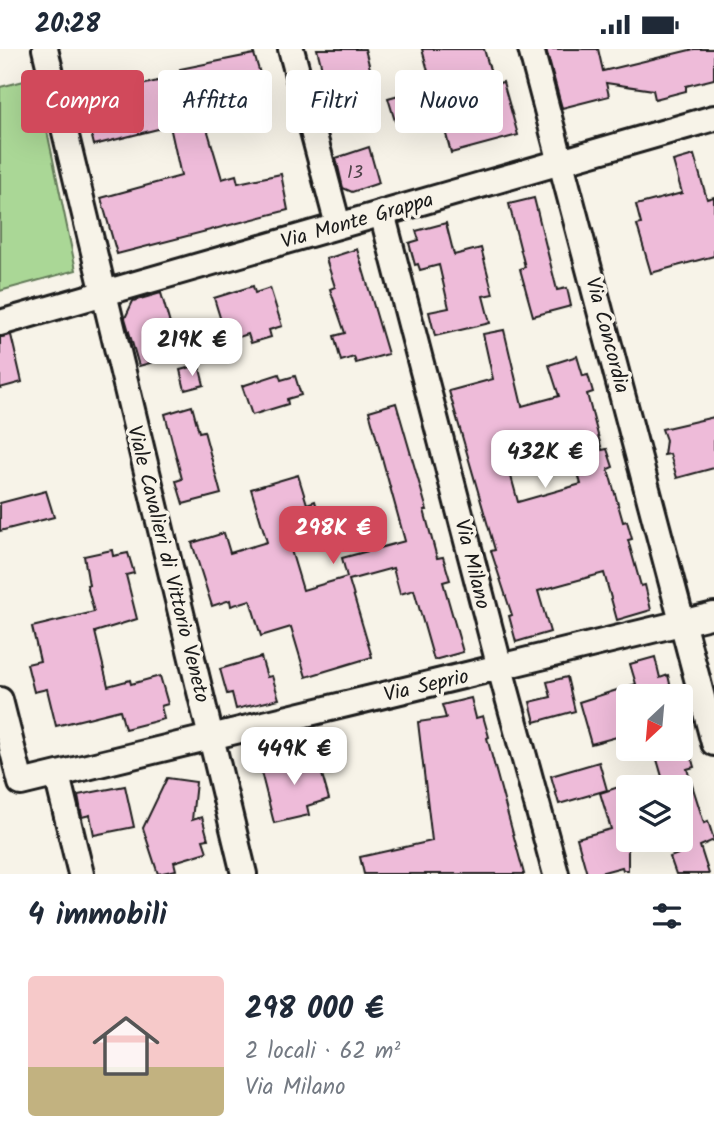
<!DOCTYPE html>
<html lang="it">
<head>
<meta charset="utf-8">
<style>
  :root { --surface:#fff; --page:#f2f2f3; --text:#1f2937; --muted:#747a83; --accent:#d1495b }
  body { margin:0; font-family:Kalam,sans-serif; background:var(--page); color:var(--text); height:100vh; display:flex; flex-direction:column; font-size:26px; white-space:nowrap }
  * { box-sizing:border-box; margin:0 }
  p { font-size:23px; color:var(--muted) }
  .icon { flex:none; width:38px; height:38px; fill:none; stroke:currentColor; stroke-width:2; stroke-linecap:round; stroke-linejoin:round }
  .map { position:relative; height:825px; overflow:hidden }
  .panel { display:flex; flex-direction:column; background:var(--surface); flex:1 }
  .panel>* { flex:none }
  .guide { position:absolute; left:21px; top:21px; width:672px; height:63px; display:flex; gap:14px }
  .needle { width:46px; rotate:206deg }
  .buttons { position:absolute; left:616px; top:635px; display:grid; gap:14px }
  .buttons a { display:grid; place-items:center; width:77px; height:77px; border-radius:7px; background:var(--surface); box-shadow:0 7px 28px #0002; font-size:35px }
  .price { position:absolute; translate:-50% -60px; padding:0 16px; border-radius:14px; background:#fff; color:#222; font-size:23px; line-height:46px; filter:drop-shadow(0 2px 4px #0008) }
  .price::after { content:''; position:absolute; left:50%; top:42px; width:21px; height:16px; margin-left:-10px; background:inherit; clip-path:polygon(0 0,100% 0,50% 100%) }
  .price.selected { background:var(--accent); color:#fff }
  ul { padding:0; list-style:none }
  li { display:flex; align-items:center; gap:21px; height:175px; padding:0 28px }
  li span { display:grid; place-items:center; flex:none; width:196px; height:140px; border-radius:7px; color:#555 }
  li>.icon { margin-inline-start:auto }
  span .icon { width:84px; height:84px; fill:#fffc; stroke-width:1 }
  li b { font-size:30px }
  h2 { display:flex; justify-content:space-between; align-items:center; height:84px; padding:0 28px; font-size:30px }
  .tag { padding:0 24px; border-radius:7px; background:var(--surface); box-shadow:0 7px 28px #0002; font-size:24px; line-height:63px }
  .tag.selected { background:var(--accent); color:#fff }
  .status { display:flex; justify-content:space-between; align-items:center; height:49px; padding:0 35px; background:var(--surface); direction:ltr }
  .status svg { height:19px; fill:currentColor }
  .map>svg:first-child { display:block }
  .green { fill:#aad796; stroke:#637a59; stroke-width:2 }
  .building { fill:#eebbd9; stroke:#1c1c1c; stroke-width:2; fill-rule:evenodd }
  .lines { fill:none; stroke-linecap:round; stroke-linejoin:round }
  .minor-casing { stroke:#1c1c1c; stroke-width:30 }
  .minor { stroke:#f7f3e8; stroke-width:24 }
  .labels { text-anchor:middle; stroke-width:7; stroke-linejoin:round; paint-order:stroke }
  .number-label { font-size:18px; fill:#50444b }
  .street-label { font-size:21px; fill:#1c1c1c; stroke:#f7f3e8 }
</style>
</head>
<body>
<div class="status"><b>20:28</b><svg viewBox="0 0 49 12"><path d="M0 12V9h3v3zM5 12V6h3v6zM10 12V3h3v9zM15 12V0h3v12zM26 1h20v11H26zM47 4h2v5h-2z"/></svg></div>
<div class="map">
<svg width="714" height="825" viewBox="0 0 714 825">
  <rect width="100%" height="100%" fill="#f7f3e8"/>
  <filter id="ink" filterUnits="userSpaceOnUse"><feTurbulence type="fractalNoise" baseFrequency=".0143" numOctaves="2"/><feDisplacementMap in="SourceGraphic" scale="14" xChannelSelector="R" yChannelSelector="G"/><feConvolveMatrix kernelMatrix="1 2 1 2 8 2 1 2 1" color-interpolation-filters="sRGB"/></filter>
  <g filter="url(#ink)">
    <path class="green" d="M36,29L76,221L0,242V38Z"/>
    <g class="building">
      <path d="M317,0H365L374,35L329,47Z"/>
      <path d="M422,0H484L494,35L503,33L518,86L451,104L439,59L395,72L388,49L432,37Z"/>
      <path d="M546,0H598L603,22L694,0H714V30L686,37V42L655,50L653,41L606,34L609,47L562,59Z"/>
      <path d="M254,5L266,44L255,47L260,64L206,76L222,130L236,126L238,134L281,125L288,161L117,205L101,149L181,127L170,77L94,96L83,51L181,26L180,20Z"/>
      <path d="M369,98L379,134L352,143L343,139L336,109Z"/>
      <path d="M694,106L707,150L714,148V207L651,224L637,176L641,175L636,156L682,144L673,112Z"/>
      <path d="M534,149L557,241L567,239L571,257L533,267L520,220L525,218L509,155Z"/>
      <path d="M446,174L454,206L481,199L493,245L483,247L490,274L435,287L429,263L449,259L439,216L420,221L418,215L415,216L409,194L419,191L416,182Z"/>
      <path d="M357,200L388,305L356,314L354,308L341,312L334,287L345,284L330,240L335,238L326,210Z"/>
      <path d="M253,237L255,244L270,239L282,277L269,281L271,288L251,294L248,285L233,290L228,273L222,275L214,249Z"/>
      <path d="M161,244L179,306L139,317L125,269L133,252Z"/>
      <path d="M504,281L522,357L559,347L549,316L577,307L583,327L588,326L593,343L587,345L602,401L607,400L613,418L608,420L623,473L627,472L632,490L628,491L641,537L645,536L651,561L617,571L604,524L538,542L550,583L516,593L509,567L512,566L491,502L495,501L449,342L493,330L483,285ZM569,392L581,435L518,453L506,409Z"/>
      <path d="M11,286L22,333L0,339V288Z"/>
      <path d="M199,316L204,336L185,341L180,321Z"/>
      <path d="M279,325L281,331L295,327L301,346L287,350L288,355L252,366L242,337Z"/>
      <path d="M396,354L427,461H424L437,509L443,508L450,531L443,533L463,603L434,611L414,541L400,545L393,519L349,531L372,608L306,628L291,578L261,587L250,551L231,557L230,551L212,557L192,494L224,484L230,504L267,493L251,440L298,426L307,455L315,452L322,476L314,478L318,490L290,498L303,541L347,528L342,509L405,492L369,362Z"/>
      <path d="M192,357L199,383L204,382L221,445L183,455L176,432L182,430L165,365Z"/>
      <path d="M714,368V419L677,429L670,405L664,406L666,391L662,380Z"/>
      <path d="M46,442L54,468L0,482V454Z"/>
      <path d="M112,501L113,507L128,504L134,524L126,526L137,570L95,583L108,637L130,631L131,635L160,627L168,655L161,657L164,670L125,680L120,661L56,677L47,640L34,643L27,615L40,612L32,578L94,563L87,536H89L84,507Z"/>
      <path d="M261,608L267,628L272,627L279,650L236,660L232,644L227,645L220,620Z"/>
      <path d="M655,608L660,629L668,626L673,648H628V685L591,695L579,653L636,635L630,615Z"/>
      <path d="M567,628L575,662L535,673L530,653L551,648L547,633Z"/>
      <path d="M471,649L476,669L483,667L489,688L487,689L524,825H364L360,808L432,792L418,673L446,669L442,656Z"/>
      <path d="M654,700H689L694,718L687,720L704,774L708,772L714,791L700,797L709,825H676L670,808L681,804L676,791H681V738H665Z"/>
      <path d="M316,704L329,750L307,757L309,766L274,774L260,719Z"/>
      <path d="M599,713L607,741L559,755L551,727Z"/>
      <path d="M167,729L196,733L192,771L202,768L208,790L203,791L207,803L174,813L176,821L158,825L143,779Z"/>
      <path d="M628,735V821H623L622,818L596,825H587L577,789L611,780L600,744Z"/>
      <path d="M125,737L134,778L94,786L90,766L82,768L78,746Z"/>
    </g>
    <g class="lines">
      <defs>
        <g id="minor">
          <path d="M45,0L244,825"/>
          <path d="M291,0L338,176"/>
          <path d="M531,0L714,694"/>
          <path d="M382,164L500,619L556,825"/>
          <path d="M0,274L714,69"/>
          <path d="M0,651L21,734L714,566"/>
          <path d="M57,726L81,825"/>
        </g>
      </defs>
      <use href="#minor" class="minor-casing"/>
      <use href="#minor" class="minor"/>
    </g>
  </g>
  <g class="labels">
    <g class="number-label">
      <text x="355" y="129">13</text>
    </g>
    <g class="street-label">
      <text transform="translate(357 171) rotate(-16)" y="7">Via Monte Grappa</text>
      <text transform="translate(608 286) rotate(75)" y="7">Via Concordia</text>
      <text transform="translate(169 515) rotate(76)" y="7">Viale Cavalieri di Vittorio Veneto</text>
      <text transform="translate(473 515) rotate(76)" y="7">Via Milano</text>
      <text transform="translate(426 636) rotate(-13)" y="7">Via Seprio</text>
    </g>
  </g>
</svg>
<div class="buttons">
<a><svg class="needle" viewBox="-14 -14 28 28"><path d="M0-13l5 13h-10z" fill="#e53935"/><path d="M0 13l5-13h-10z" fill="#747a83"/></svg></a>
<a><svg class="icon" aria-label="layers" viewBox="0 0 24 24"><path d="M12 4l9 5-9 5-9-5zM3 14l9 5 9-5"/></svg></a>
</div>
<b class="price" style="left:192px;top:329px">219K €</b>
<b class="price" style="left:545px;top:441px">432K €</b>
<b class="price selected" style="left:333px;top:517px">298K €</b>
<b class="price" style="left:294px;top:738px">449K €</b>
<div class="guide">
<a class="tag selected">Compra</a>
<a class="tag">Affitta</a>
<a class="tag">Filtri</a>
<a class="tag">Nuovo</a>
</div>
</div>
<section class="panel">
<h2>4 immobili<svg class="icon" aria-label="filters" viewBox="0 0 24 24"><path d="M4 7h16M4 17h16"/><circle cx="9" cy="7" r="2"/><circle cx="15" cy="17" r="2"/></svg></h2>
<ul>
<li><span style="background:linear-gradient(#f6c9c9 65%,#c2b280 0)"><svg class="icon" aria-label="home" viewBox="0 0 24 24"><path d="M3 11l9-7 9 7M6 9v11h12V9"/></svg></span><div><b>298 000 €</b><p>2 locali · 62 m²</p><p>Via Milano</p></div></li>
</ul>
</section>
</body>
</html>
